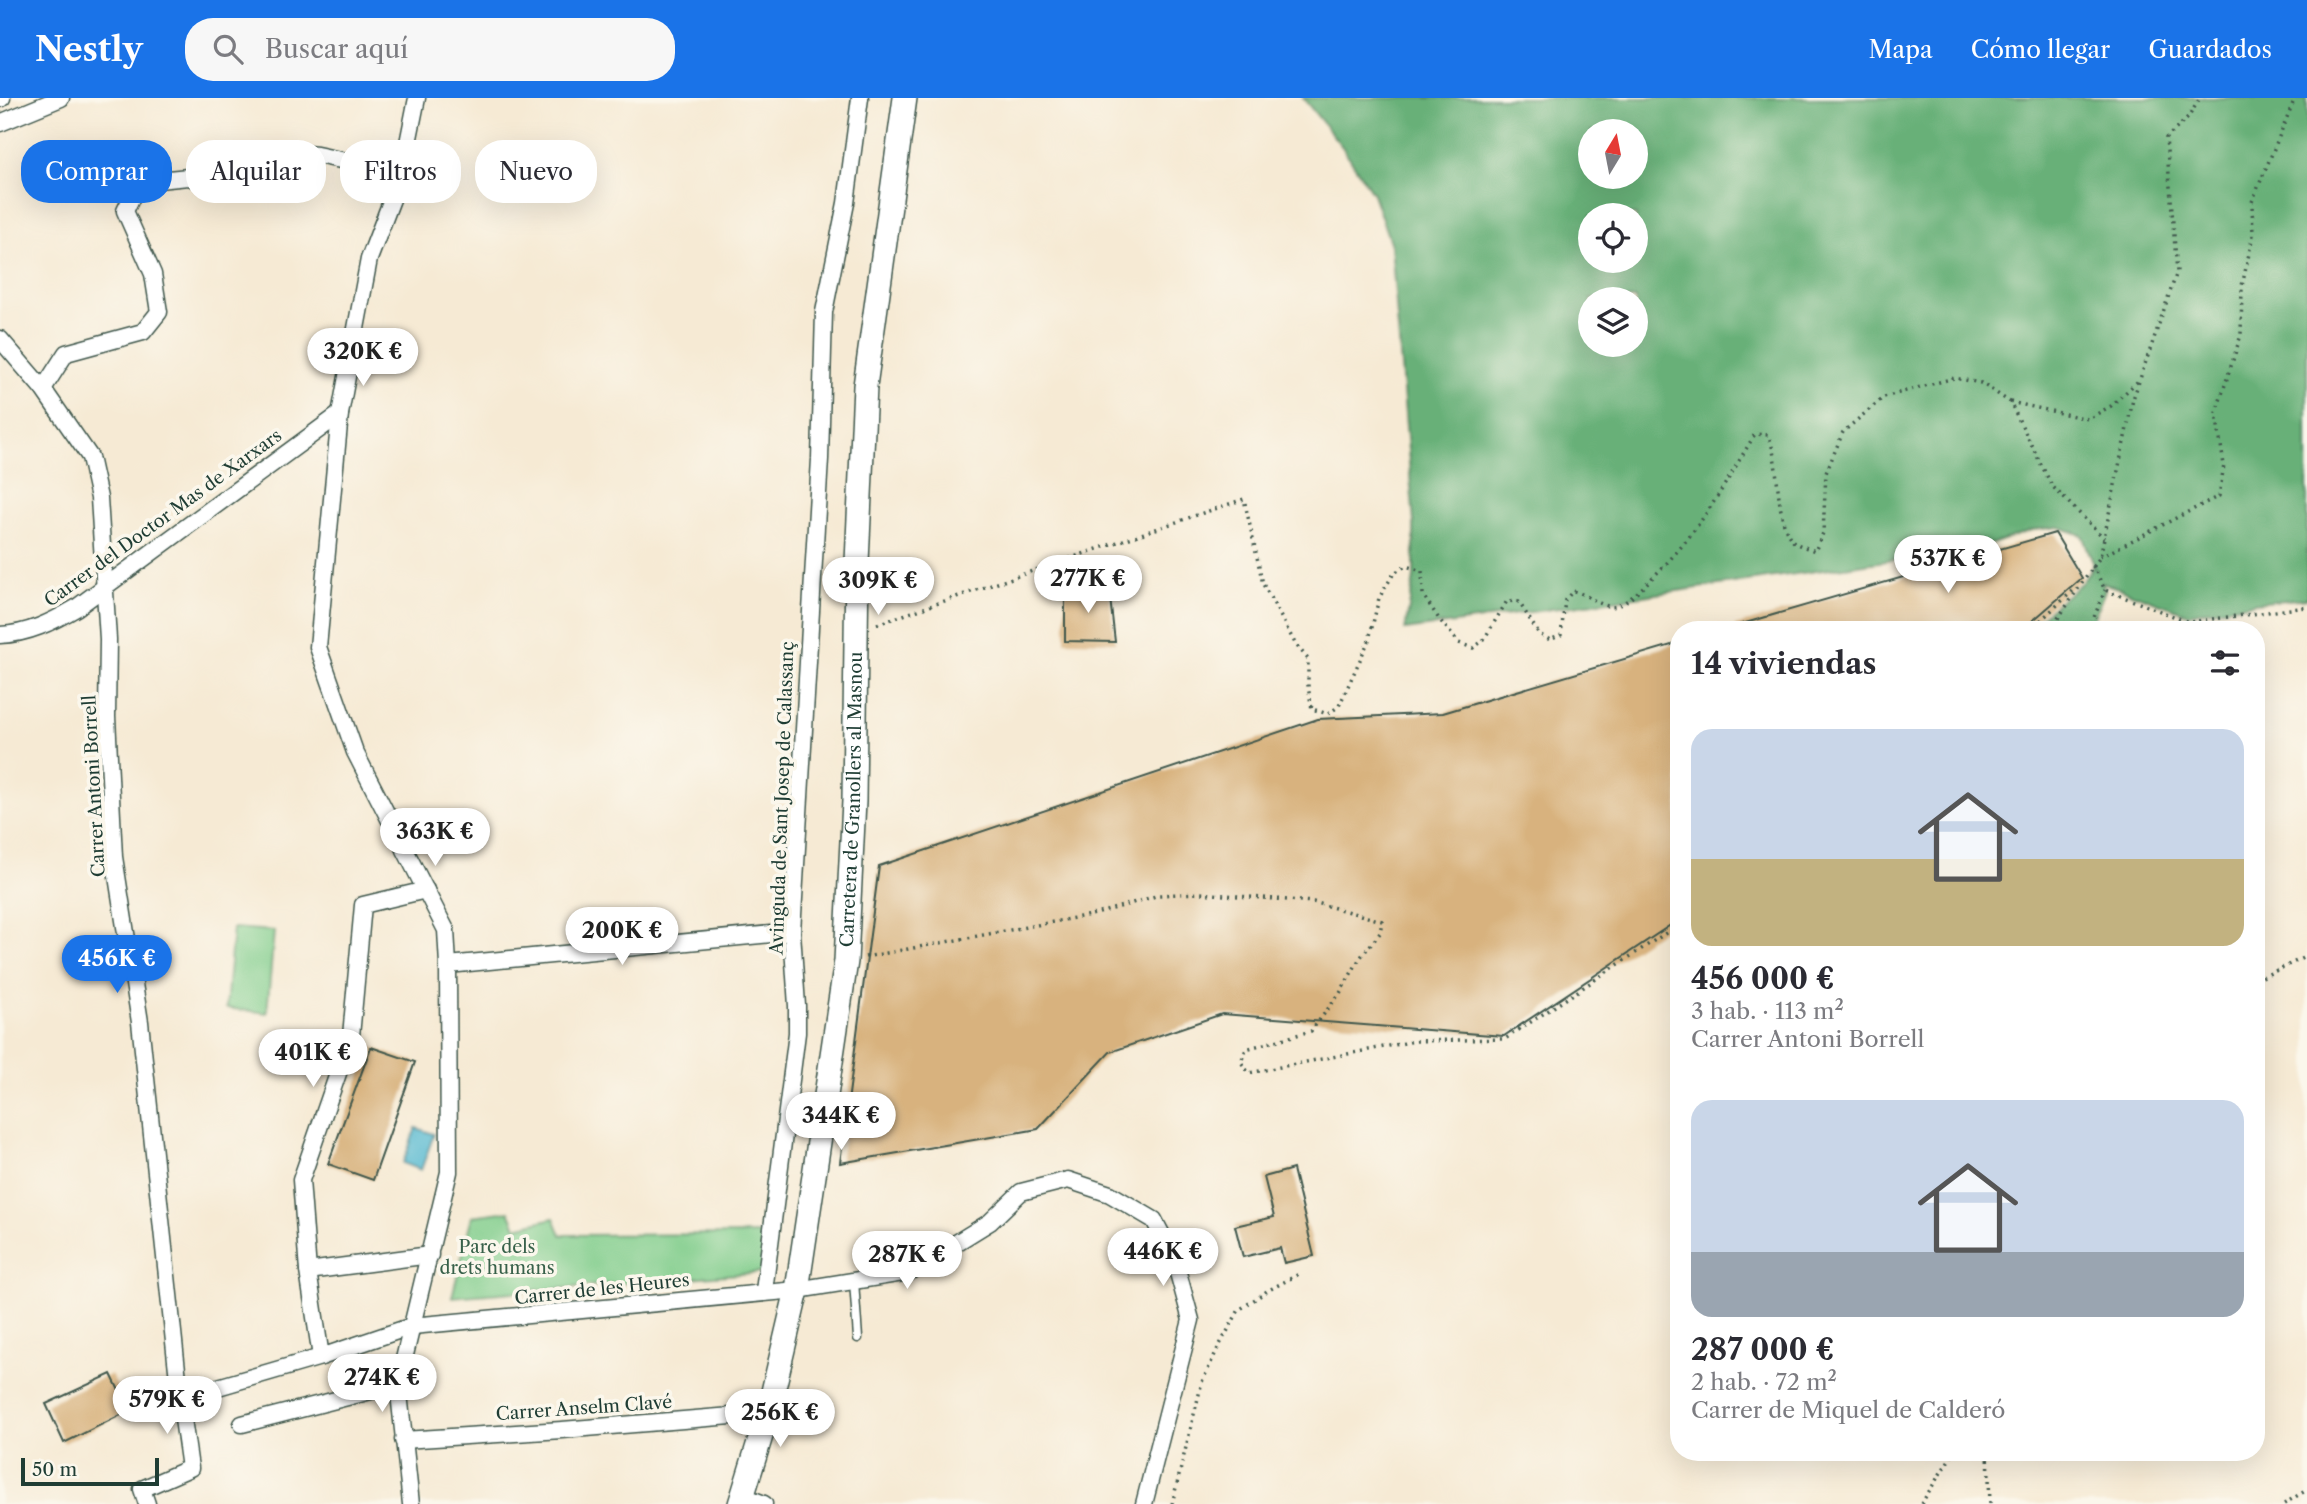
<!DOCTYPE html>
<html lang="es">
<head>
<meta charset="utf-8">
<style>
  :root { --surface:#fff; --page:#f7f7f7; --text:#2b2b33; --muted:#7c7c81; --accent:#1a73e8 }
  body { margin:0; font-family:"Libre Caslon Text",serif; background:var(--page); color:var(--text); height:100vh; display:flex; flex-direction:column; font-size:26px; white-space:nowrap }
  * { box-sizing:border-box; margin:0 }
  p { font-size:23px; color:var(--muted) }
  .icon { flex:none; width:38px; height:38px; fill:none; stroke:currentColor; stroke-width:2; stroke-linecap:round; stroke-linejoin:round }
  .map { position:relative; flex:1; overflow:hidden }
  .side { position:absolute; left:1670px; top:523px; width:595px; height:840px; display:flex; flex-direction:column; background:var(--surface); border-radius:28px; box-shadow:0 7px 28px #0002 }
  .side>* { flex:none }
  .hud { position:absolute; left:21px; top:42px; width:665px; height:63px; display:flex; gap:14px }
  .needle { width:46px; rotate:10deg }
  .fabs { position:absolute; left:1578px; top:21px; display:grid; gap:14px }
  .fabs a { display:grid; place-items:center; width:70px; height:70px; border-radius:50%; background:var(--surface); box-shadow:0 7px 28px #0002; font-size:35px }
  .scale { position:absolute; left:21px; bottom:18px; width:138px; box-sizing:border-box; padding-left:7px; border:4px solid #1f3d34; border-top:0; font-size:19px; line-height:24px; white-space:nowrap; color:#1f3d34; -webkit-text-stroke:5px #fbf7ec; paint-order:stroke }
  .price { position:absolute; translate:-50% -60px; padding:0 16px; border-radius:24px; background:#fff; color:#222; font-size:23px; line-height:46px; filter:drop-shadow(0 2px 4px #0008) }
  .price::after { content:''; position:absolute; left:50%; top:42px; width:21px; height:16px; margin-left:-10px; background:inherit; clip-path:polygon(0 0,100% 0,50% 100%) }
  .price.active { background:var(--accent); color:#fff }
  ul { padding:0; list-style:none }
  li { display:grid; align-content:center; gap:14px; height:371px; padding:0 21px }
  li span { display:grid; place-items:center; height:217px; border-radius:21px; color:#555 }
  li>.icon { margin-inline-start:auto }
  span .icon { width:126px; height:126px; fill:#fffc; stroke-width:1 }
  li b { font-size:30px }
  h2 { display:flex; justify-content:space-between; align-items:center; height:84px; padding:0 21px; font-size:30px }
  .pill { padding:0 24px; border-radius:28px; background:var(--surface); box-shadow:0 7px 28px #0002; font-size:24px; line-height:63px }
  .pill.active { background:var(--accent); color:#fff }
  header { display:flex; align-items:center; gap:42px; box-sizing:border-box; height:98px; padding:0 35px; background:var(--accent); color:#fff }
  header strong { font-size:33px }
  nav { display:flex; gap:38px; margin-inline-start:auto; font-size:24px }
  .search { width:490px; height:63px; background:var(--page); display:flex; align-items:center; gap:18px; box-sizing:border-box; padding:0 24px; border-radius:28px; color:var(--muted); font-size:26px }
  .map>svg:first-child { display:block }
  .green { fill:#81cd8c; stroke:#508560; stroke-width:2 }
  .forest { fill:#68b078; stroke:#447656; stroke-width:2; fill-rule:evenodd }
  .water { fill:#52b8d0; stroke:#387a82; stroke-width:2 }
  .building { fill:#d8b27e }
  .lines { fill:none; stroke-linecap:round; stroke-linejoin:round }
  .lane-casing { stroke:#3f574c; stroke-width:11 }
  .street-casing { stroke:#3f574c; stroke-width:19 }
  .secondary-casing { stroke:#3f574c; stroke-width:26 }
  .path { stroke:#3f574c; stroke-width:3.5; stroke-dasharray:2 5; stroke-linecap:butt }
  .lane { stroke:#fff; stroke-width:8 }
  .street { stroke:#fff; stroke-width:16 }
  .secondary { stroke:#fff; stroke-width:23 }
  .labels { text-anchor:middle; stroke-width:7; stroke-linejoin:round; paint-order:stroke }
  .street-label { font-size:18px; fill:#1f3d34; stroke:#fbf7ec }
  .park-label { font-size:18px; fill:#38614a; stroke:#fbf7ec }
</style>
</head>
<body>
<header>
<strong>Nestly</strong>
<div class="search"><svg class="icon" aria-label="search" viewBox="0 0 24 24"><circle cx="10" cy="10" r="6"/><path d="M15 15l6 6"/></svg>Buscar aquí</div>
<nav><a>Mapa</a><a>Cómo llegar</a><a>Guardados</a></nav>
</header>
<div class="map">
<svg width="2307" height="1406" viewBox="0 0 2307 1406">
  <rect width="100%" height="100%" fill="#fbf7ec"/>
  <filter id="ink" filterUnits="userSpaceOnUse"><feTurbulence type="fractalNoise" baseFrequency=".0143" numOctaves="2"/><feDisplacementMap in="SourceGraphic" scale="14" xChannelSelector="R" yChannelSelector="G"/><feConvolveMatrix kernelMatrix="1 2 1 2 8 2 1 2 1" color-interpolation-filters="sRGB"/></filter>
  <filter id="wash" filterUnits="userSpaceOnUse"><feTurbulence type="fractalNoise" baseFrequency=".00686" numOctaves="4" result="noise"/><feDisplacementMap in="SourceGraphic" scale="28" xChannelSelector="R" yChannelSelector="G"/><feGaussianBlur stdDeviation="1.57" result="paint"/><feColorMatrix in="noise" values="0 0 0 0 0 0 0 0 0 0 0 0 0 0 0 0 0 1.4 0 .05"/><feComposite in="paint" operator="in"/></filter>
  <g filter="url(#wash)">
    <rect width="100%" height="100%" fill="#f6ead4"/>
    <g class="green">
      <path d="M233,830L274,833L267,915L226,910Z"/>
      <path d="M509,1113L516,1129L554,1120L561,1137L767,1136L763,1174L452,1199L472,1118Z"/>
    </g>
    <path class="forest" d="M1303,0H2307V500L2254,505L2188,516L2102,484L2105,492L2089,532H2026L2082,484L2093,468L2096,472L2082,437L2059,429L2032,432L1983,449L1405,532L1414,480V425L1391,147L1373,96L1343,50ZM1591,33H1636V79H1591ZM1591,117H1636V163H1591ZM1591,201H1636V247H1591Z"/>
    <path class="water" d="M416,1030L434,1036L421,1072L403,1065Z"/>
    <g id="blocks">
      <g class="building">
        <path d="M2055,435L2082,480L2022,532H1735V528Z"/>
        <path d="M1065,489L1109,491L1115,544L1065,543Z"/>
        <path d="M1678,545V822L1504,938L1222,916L1110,954L1038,1031L840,1065L879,768L1318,621L1443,615Z"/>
        <path d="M371,949L415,964L373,1082L328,1066Z"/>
        <path d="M1293,1071L1314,1158L1284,1165L1280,1150L1243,1159L1235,1128L1274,1119L1264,1079Z"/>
        <path d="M111,1276L129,1313L64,1345L46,1306Z"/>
      </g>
    </g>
  </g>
  <g filter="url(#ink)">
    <use href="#blocks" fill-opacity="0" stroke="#3f574c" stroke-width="2"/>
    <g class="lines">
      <defs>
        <g id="lane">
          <path d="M907,1143L909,1174"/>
          <path d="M854,1183L858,1240"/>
        </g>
        <g id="street">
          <path d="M0,1L2,0"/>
          <path d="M0,25L61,0"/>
          <path d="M0,241L43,291L90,359L99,400L108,541L107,619L114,759L140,924L180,1300L190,1370L142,1391L147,1406"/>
          <path d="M43,291L66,255L143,234L159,214L153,176L125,113L139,84L188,79L224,88H249L285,54L317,57L402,75"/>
          <path d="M0,537C28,536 52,524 76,510L340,316"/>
          <path d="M448,867L792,834"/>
          <path d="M308,1173L430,1157"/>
          <path d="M764,1193L797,935V908L792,834L820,361L824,214L846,105L860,0"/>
          <path d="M321,1259L308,1173L301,1082L351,938L363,807L426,792"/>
          <path d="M180,1300L321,1259L412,1228L797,1192L909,1174L990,1124L1021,1094L1068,1082L1110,1096L1154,1122L1174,1160L1191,1222L1144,1406"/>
          <path d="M242,1326L398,1286"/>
          <path d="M403,1342L562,1332L768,1315"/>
          <path d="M743,1398L764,1406"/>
          <path d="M411,1406L398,1286L449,1074L448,867L446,832L355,654L318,549L340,316L369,161L402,75L417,0"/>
        </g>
        <g id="secondary">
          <path id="s1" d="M740,1406L768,1315L797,1192L846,863L854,703L857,464L865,288L905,0"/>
        </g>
      </defs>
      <use href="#lane" class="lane-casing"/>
      <use href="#street" class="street-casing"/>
      <use href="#secondary" class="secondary-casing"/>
      <g class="path">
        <path d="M2010,304L2088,321L2111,308L2139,282"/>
        <path d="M2100,459L2219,398L2224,367L2216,315L2241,237L2242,188L2253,137L2252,104L2295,0"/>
        <path d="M2093,468L2105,492L2189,524L2307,509"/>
        <path d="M877,526L1244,401L1263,486L1296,547L1308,561V589L1312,611L1328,616L1339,608L1369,542L1379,500L1394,475L1406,468L1422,473L1423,497L1439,521L1459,545L1473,550L1483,543L1507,503L1519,504L1539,536L1550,542L1561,537L1565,502L1573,493C1588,496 1604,512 1617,508C1630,503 1642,490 1651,481C1698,436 1722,391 1755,336L1768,337C1781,364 1774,426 1794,444C1799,448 1809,450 1815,453L1823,435L1826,375L1843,334L1884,299L1954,280L1981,285L2010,304L2052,388L2104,440"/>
        <path d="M2030,532L2075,491"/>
        <path d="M2050,532L2100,459L2133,301L2177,174L2166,40L2188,20L2200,0"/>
        <path d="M2089,532L2105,492"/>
        <path d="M865,859L1096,816L1159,797L1200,795L1313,804L1382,823L1380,835L1360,860L1340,895L1311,933L1246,951L1241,964L1249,975L1415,943L1505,941L1678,827"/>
        <path d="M2256,882L2307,858"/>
        <path d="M1988,1354L1990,1406"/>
        <path d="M1172,1406L1202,1284L1218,1250L1239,1212L1267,1193L1301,1175"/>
        <path d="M1921,1406L1954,1354"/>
        <path d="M2284,1406L2305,1393"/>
      </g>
      <use href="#lane" class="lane"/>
      <use href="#street" class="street"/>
      <use href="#secondary" class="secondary"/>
    </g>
  </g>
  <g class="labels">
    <g class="street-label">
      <text transform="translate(163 420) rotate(-36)" y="6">Carrer del Doctor Mas de Xarxars</text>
      <text transform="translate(94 688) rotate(-93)" y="6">Carrer Antoni Borrell</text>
      <text transform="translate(782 700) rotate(-88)" y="6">Avinguda de Sant Josep de Calassanç</text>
      <text dy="6" stroke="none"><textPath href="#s1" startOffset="716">Carretera de Granollers al Masnou</textPath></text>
      <text transform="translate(602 1191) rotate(-6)" y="6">Carrer de les Heures</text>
      <text transform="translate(584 1310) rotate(-4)" y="6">Carrer Anselm Clavé</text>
    </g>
    <g class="park-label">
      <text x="497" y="1155">Parc dels<tspan x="497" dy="21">drets humans</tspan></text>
    </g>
  </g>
</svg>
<div class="fabs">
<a><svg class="needle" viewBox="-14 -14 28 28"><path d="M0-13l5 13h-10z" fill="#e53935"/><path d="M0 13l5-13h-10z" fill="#7c7c81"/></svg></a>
<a><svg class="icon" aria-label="locate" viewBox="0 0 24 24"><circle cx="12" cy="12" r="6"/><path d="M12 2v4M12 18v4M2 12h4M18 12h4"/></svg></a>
<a><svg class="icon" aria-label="layers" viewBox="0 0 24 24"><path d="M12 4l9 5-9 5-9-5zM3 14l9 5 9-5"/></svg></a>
</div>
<div class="scale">50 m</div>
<b class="price" style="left:363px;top:290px">320K €</b>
<b class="price" style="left:1948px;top:497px">537K €</b>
<b class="price" style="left:1088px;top:517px">277K €</b>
<b class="price" style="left:878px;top:519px">309K €</b>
<b class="price" style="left:435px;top:770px">363K €</b>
<b class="price" style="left:622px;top:869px">200K €</b>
<b class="price active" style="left:117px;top:897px">456K €</b>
<b class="price" style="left:313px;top:991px">401K €</b>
<b class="price" style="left:841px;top:1054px">344K €</b>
<b class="price" style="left:1163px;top:1190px">446K €</b>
<b class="price" style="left:907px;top:1193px">287K €</b>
<b class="price" style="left:382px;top:1316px">274K €</b>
<b class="price" style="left:167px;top:1338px">579K €</b>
<b class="price" style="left:780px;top:1351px">256K €</b>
<div class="hud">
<a class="pill active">Comprar</a>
<a class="pill">Alquilar</a>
<a class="pill">Filtros</a>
<a class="pill">Nuevo</a>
</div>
<section class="side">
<h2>14 viviendas<svg class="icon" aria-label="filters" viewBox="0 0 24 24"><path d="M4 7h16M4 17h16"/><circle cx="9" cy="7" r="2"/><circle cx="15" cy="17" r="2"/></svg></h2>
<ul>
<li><span style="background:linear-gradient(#c9d6e8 60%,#c2b280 0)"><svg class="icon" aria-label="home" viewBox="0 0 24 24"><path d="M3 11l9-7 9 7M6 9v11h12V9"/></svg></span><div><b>456 000 €</b><p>3 hab. · 113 m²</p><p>Carrer Antoni Borrell</p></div></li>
<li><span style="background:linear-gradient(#c9d6e8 70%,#9aa5b1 0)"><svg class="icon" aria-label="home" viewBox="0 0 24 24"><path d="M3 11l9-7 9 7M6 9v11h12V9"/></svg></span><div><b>287 000 €</b><p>2 hab. · 72 m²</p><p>Carrer de Miquel de Calderó</p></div></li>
</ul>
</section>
</div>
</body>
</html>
